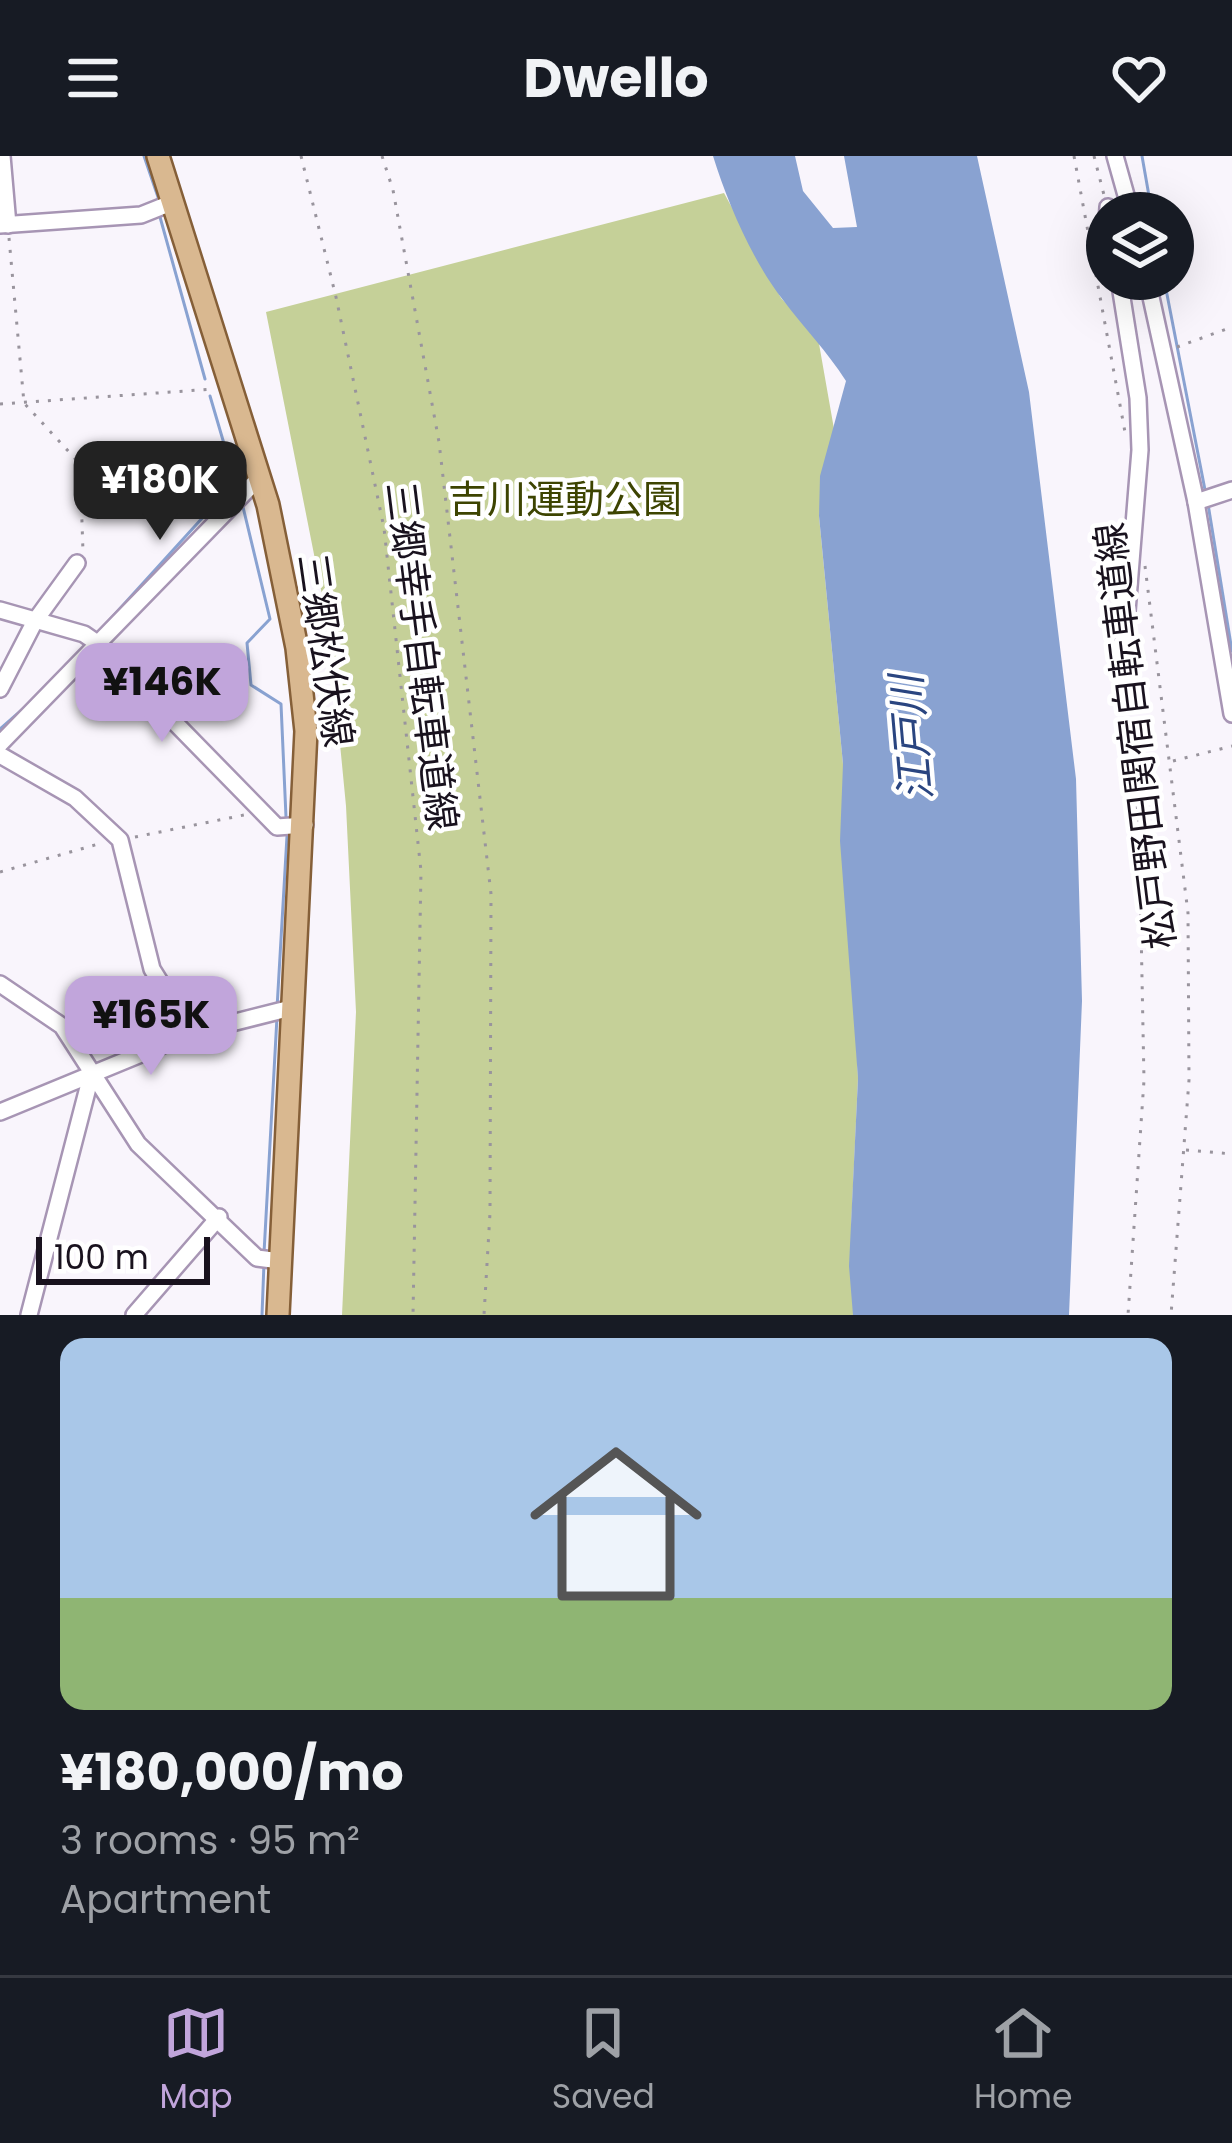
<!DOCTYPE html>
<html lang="en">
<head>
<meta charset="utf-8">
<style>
  :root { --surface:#171b24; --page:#20242c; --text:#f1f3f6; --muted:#9ea1a6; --line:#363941; --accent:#c1a5db }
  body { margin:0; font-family:Poppins,"Noto Sans JP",sans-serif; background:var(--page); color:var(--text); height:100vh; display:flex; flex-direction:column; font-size:45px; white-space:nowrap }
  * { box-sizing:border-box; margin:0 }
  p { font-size:39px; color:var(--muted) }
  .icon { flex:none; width:66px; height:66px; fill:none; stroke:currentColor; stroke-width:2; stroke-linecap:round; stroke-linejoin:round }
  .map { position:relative; height:1159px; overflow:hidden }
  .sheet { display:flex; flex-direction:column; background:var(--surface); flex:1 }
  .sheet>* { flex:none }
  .fabs { position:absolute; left:1086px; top:36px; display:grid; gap:24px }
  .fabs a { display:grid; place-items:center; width:108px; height:108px; border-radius:50%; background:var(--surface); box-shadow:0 12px 48px #0002; font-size:60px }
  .scale { position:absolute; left:36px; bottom:30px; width:174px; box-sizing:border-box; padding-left:12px; border:6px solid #19121e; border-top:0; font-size:33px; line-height:42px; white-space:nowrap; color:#19121e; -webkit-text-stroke:9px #fff; paint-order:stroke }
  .price { position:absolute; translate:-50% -102px; padding:0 27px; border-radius:24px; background:var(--accent); color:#111; font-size:39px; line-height:78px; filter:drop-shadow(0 3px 6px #0008) }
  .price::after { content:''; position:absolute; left:50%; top:72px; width:36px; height:27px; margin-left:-18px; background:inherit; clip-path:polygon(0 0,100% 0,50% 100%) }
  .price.selected { background:#222; color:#fff }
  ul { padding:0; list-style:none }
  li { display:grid; align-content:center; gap:24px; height:636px; padding:0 60px }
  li+li { border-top:3px solid var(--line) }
  li span { display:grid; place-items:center; height:372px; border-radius:24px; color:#555 }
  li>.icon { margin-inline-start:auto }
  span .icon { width:216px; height:216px; fill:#fffc; stroke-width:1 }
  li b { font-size:51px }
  header { display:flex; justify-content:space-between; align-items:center; height:156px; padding:0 60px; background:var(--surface); font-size:54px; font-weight:700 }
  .dock { display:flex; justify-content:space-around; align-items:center; height:168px; border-top:3px solid var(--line); background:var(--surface); font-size:33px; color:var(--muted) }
  .dock a { display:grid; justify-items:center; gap:6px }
  .dock .selected { color:var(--accent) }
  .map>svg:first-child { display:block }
  .green { fill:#c5d098 }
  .water { fill:#89a2d1 }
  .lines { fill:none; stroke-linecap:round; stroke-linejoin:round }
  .stream { stroke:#89a2d1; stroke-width:3 }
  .minor-casing { stroke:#a795b4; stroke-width:20 }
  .major-casing { stroke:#855f38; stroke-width:26 }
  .path { stroke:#99949d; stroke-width:3; stroke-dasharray:3 9; stroke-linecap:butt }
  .minor { stroke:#fff; stroke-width:15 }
  .major { stroke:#d9b890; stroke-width:21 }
  .labels { text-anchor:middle; stroke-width:9; stroke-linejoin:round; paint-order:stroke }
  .park-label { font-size:39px; fill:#3d4401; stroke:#fff }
  .street-label { font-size:39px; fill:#19121e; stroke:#fff }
  .water-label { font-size:42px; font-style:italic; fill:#2a4580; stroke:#fff }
</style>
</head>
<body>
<header><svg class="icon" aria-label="menu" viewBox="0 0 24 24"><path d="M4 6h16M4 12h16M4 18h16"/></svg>Dwello<svg class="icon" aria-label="heart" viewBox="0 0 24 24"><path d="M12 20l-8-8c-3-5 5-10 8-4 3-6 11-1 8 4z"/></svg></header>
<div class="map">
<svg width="1232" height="1159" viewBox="0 0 1232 1159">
  <rect width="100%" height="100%" fill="#f9f5fc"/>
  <path class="green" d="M724,37L781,142L818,182L834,273L819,360L843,608L858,922L851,1073L863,1159H342L356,856L346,650L329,474L266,156Z"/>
  <path class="water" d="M713,0H795L803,35L833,72L857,71L844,0H977L1029,236L1076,623L1082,845L1069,1159H853L849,1110L858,922L840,685L843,608L819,360L820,320L846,225C827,195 804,172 783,144C752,104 728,48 713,0Z"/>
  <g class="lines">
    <g class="stream">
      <path d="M144,0L159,44"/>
      <path d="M1142,0L1152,57"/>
      <path d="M160,61L205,223"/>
      <path d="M1164,123L1206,339"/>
      <path d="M210,240L237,332"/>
      <path d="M1208,348L1232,495"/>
      <path d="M243,351L270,463L247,487L251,529L281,548L286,661"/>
      <path d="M95,480L235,326"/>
      <path d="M70,506L88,487"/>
      <path d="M0,573L34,543"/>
      <path d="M277,852L287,680"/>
      <path d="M264,1097L277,861"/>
      <path d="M262,1159L264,1107"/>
    </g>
    <defs>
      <g id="minor">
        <path d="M2,0L8,69"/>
        <path d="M1115,0L1131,57"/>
        <path d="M1107,66L1108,51"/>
        <path d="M0,69L141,59L171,47"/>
        <path d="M1119,123L1138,242L1140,294L1123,505"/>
        <path d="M1147,123L1196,346L1232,558"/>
        <path d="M1196,346L1232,334"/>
        <path d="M0,454L84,478L97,487L277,671L305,669"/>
        <path d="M0,533L35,465L77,407"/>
        <path d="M0,588L259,322"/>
        <path d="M0,599L75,642L120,684L152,813L192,877"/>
        <path d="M0,828L62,870L138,988L257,1102L280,1105"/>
        <path d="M0,956L192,877L291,852"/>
        <path d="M29,1159L91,920"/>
        <path d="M134,1159L219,1061"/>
      </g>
      <path id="major" d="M158,0L268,349L297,492L306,575L278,1159"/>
    </defs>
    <use href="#minor" class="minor-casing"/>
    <use href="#major" class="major-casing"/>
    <g class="path">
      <path d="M301,0L336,141L384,372L421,715L413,1159"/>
      <path d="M382,0L393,34L439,286L491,738L490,1057L484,1159"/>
      <path d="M1074,0L1125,276"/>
      <path d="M1094,0L1104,39"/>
      <path d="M9,82L24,247L92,321L81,337L83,396"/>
      <path d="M1177,191L1232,171"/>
      <path d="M0,248L214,233"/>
      <path d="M1145,410L1188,757L1189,924L1171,1159"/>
      <path d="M1125,519L1139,668L1144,924L1128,1159"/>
      <path d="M1173,605L1232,590"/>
      <path d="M135,681L244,659"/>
      <path d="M0,716L102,687"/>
      <path d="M1186,994L1232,998"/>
    </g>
    <use href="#minor" class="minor"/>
    <use href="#major" class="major"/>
  </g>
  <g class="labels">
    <g class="park-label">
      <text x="565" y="357">吉川運動公園</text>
    </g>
    <g class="street-label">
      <text transform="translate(326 494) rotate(82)" y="14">三郷松伏線</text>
      <text transform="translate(422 500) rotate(83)" y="14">三郷幸手自転車道線</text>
      <text transform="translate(1135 580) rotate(-97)" y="14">松戸野田関宿自転車道線</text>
    </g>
    <g class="water-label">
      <text transform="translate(911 582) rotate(-95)" y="15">江戸川</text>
    </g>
  </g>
</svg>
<div class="fabs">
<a><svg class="icon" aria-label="layers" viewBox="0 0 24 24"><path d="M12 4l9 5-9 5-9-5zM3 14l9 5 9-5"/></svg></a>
</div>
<div class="scale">100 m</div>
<b class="price selected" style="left:160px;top:387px">¥180K</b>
<b class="price" style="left:162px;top:589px">¥146K</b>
<b class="price" style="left:151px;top:922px">¥165K</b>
</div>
<section class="sheet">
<ul>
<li><span style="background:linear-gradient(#a9c7e8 70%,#8fb573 0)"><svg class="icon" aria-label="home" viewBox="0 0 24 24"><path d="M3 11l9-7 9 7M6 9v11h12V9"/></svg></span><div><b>¥180,000/mo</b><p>3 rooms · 95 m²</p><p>Apartment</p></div></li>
</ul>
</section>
<nav class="dock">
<a class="selected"><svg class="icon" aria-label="map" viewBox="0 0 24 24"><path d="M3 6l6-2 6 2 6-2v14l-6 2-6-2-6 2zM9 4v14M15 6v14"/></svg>Map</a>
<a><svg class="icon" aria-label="saved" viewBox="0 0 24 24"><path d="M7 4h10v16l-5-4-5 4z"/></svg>Saved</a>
<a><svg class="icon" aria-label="home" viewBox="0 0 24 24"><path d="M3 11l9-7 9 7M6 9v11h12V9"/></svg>Home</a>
</nav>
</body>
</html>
